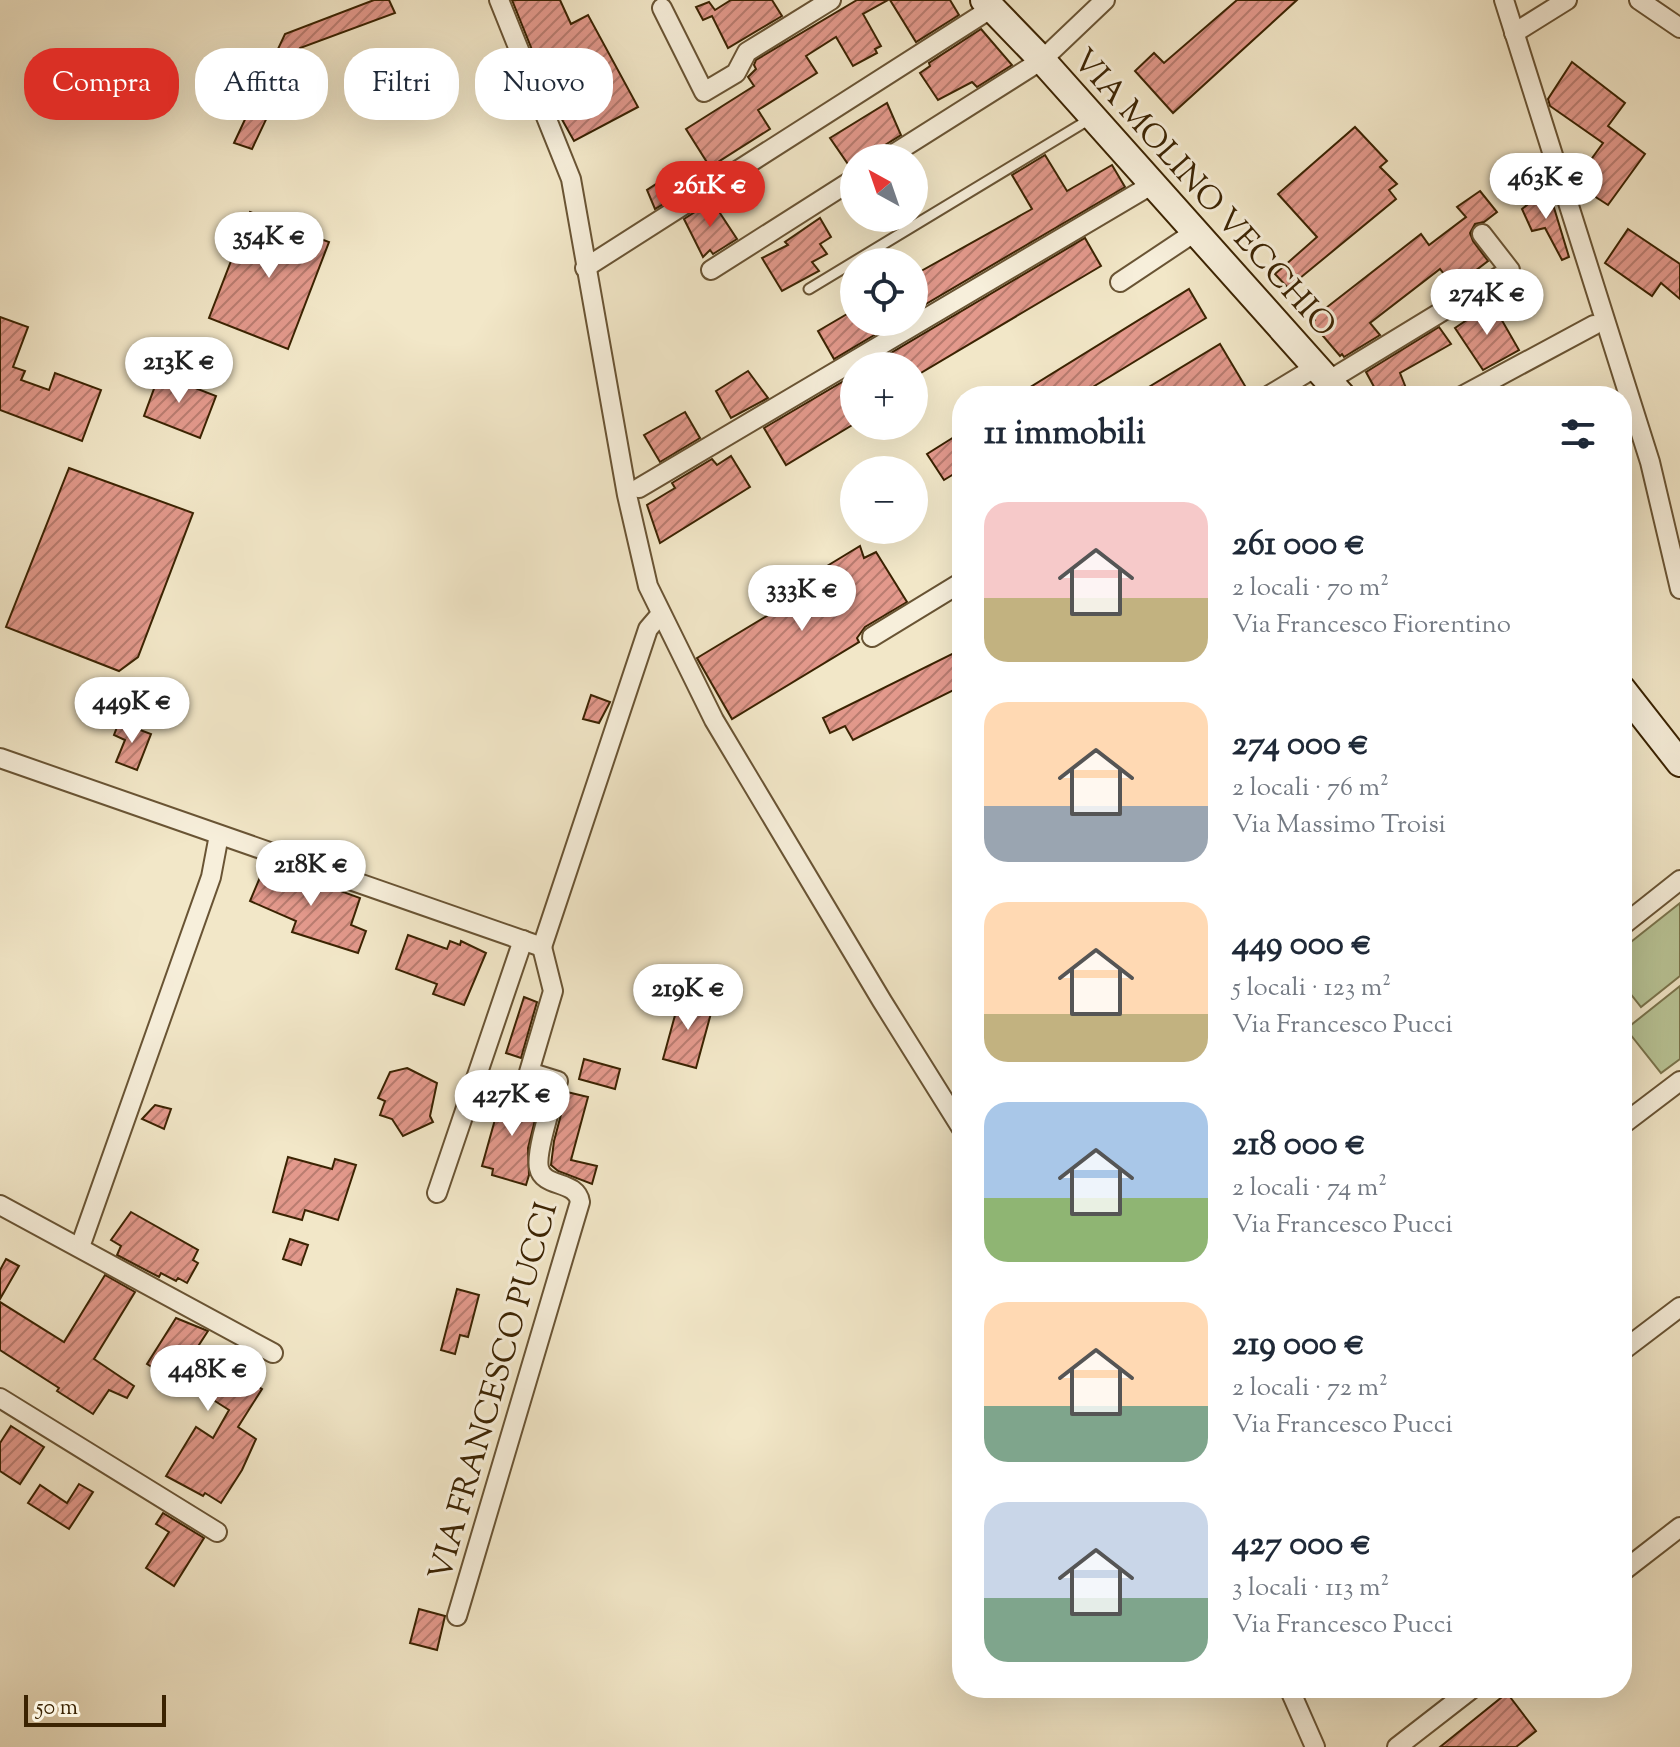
<!DOCTYPE html>
<html lang="it">
<head>
<meta charset="utf-8">
<style>
  :root { --surface:#fff; --page:#f2f2f3; --text:#1f2937; --muted:#747a83; --accent:#d93025 }
  body { margin:0; font-family:"Sorts Mill Goudy",serif; background:var(--page); color:var(--text); height:100vh; display:flex; flex-direction:column; font-size:30px; white-space:nowrap }
  * { box-sizing:border-box; margin:0 }
  p { font-size:26px; color:var(--muted) }
  .icon { flex:none; width:44px; height:44px; fill:none; stroke:currentColor; stroke-width:2; stroke-linecap:round; stroke-linejoin:round }
  .map { position:relative; flex:1; overflow:hidden }
  .drawer { position:absolute; left:952px; top:386px; width:680px; height:1312px; display:flex; flex-direction:column; background:var(--surface); border-radius:32px; box-shadow:0 8px 32px #0002 }
  .drawer>* { flex:none }
  .guide { position:absolute; left:24px; top:48px; width:760px; height:72px; display:flex; gap:16px }
  .needle { width:52px; rotate:320deg }
  .controls { position:absolute; left:840px; top:144px; display:grid; gap:16px }
  .controls a { display:grid; place-items:center; width:88px; height:88px; border-radius:50%; background:var(--surface); box-shadow:0 8px 32px #0002; font-size:40px }
  .scale { position:absolute; left:24px; bottom:20px; width:142px; box-sizing:border-box; padding-left:8px; border:4px solid #3b2302; border-top:0; font-size:22px; line-height:28px; white-space:nowrap; color:#3b2302; -webkit-text-stroke:6px #f7efdb; paint-order:stroke }
  .price { position:absolute; translate:-50% -68px; padding:0 18px; border-radius:28px; background:#fff; color:#222; font-size:26px; line-height:52px; filter:drop-shadow(0 2px 4px #0008) }
  .price::after { content:''; position:absolute; left:50%; top:48px; width:24px; height:18px; margin-left:-12px; background:inherit; clip-path:polygon(0 0,100% 0,50% 100%) }
  .price.selected { background:var(--accent); color:#fff }
  ul { padding:0; list-style:none }
  li { display:flex; align-items:center; gap:24px; height:200px; padding:0 32px }
  li span { display:grid; place-items:center; flex:none; width:224px; height:160px; border-radius:24px; color:#555 }
  li>.icon { margin-inline-start:auto }
  span .icon { width:96px; height:96px; fill:#fffc; stroke-width:1 }
  li b { font-size:34px }
  h2 { display:flex; justify-content:space-between; align-items:center; height:96px; padding:0 32px; font-size:34px }
  .chip { padding:0 28px; border-radius:32px; background:var(--surface); box-shadow:0 8px 32px #0002; font-size:28px; line-height:72px }
  .chip.selected { background:var(--accent); color:#fff }
  .map>svg:first-child { display:block }
  .green { fill:#b9c597; stroke:#7a744c; stroke-width:2 }
  .building { fill:url(#building-hatch); stroke:#3b2302; stroke-width:2 }
  .lines { fill:none; stroke-linecap:round; stroke-linejoin:round }
  .lane-casing { stroke:#695434; stroke-width:13 }
  .street-casing { stroke:#695434; stroke-width:22 }
  .secondary-casing { stroke:#3b2302; stroke-width:30 }
  .lane { stroke:#f7efdb; stroke-width:9 }
  .street { stroke:#f7efdb; stroke-width:18 }
  .secondary { stroke:#f7efdb; stroke-width:26 }
  .labels { text-anchor:middle; stroke-width:6; stroke-linejoin:round; paint-order:stroke }
  .street-label { font-size:32px; fill:#3b2302; stroke:#f7efdb }
</style>
</head>
<body>
<div class="map">
<svg width="1680" height="1747" viewBox="0 0 1680 1747">
  <defs>
    <pattern id="building-hatch" width="6" height="6" patternUnits="userSpaceOnUse" patternTransform="scale(2)"><rect width="6" height="6" fill="#e3998c"/><path d="M-1 1l2-2M0 6l6-6M5 7l2-2" fill="none" stroke="#b97c70"/></pattern>
  </defs>
  <rect width="100%" height="100%" fill="#f2e7c8"/>
  <filter id="stains"><feTurbulence type="fractalNoise" baseFrequency=".0025" numOctaves="4"/><feColorMatrix values="0 0 0 0 .2 0 0 0 0 .09 0 0 0 0 .02 0 0 0 .5 -.17"/></filter>
  <radialGradient id="worn" r=".72"><stop offset=".6" stop-color="#630" stop-opacity="0"/><stop offset="1" stop-color="#630" stop-opacity=".3"/></radialGradient>
  <g class="green">
    <path d="M1680,903V976L1641,1007L1622,983V949Z"/>
    <path d="M1680,986V1059L1661,1073L1626,1029Z"/>
  </g>
  <g class="building">
    <path d="M374,0H389L395,13L300,48L252,149L234,143L285,34Z"/>
    <path d="M512,0H560L571,24L588,15L638,107L574,141L555,107Z"/>
    <path d="M731,0H772L782,16L728,48L712,16L703,20L696,7L709,2L715,10Z"/>
    <path d="M857,0H888L863,14L881,46L875,49L877,53L853,66L836,37L806,56L817,73L758,110L770,129L710,167L686,129L754,86L748,77L756,69L754,65L756,60Z"/>
    <path d="M890,0H950L959,15L916,42Z"/>
    <path d="M1237,0H1297L1173,113L1135,71L1154,53L1164,63Z"/>
    <path d="M981,29L1012,65L977,87L972,82L938,100L920,73L930,66L929,63Z"/>
    <path d="M1572,62L1625,103L1608,126L1645,154L1608,205L1574,183L1603,143L1550,106L1548,99Z"/>
    <path d="M887,103L901,135L864,158H854V164L850,167L830,138Z"/>
    <path d="M1355,127L1387,161L1380,167L1397,184L1389,190L1396,199L1288,288L1275,274L1317,237L1278,194Z"/>
    <path d="M1045,155L1067,191L1112,165L1125,187L914,311V275L1032,209L1012,175Z"/>
    <path d="M667,177L678,195L655,209L647,190Z"/>
    <path d="M1548,188L1569,257L1562,260L1545,228L1532,231L1522,209Z"/>
    <path d="M1480,191L1497,212L1484,222L1475,224L1470,233L1473,241L1488,261L1454,287L1440,269L1370,323L1380,335L1344,357L1342,354L1340,356L1312,323L1315,320L1313,318L1421,234L1429,245L1466,217L1457,207Z"/>
    <path d="M712,201L737,239L713,254L710,250L703,257L684,219Z"/>
    <path d="M250,212L329,242L288,349L209,318Z"/>
    <path d="M820,218L831,237L820,244L827,254L812,262L819,271L782,291L762,258L788,245L785,242Z"/>
    <path d="M1628,229L1680,264V299L1661,283L1652,296L1605,263Z"/>
    <path d="M1085,238L1101,266L914,377V366H869Z"/>
    <path d="M1189,289L1206,318L1078,396H1016Z"/>
    <path d="M1492,303L1519,350L1483,370L1455,328Z"/>
    <path d="M854,310V322H896L834,359L818,331Z"/>
    <path d="M0,317L28,327L13,367L25,371L21,380L49,390L55,373L101,390L82,441L0,410Z"/>
    <path d="M1439,327L1451,344L1400,373L1406,388L1394,396H1379L1366,372Z"/>
    <path d="M1220,344L1251,396H1134Z"/>
    <path d="M162,367L179,376L177,381L216,396L200,438L144,416Z"/>
    <path d="M748,371L768,398L731,418L716,391Z"/>
    <path d="M854,375V424L786,465L764,428Z"/>
    <path d="M685,412L700,438L660,462L644,435Z"/>
    <path d="M962,432V469L944,480L927,454Z"/>
    <path d="M731,456L750,487L660,543L647,505L675,488L672,483L712,459L717,465Z"/>
    <path d="M69,468L193,513L138,657L119,671L6,627Z"/>
    <path d="M860,546L864,558L876,552L907,602L865,627L857,638L859,642L732,719L697,658L833,576L827,566Z"/>
    <path d="M962,649V686L853,740L845,726L830,733L823,718Z"/>
    <path d="M591,695L610,702L599,723L583,719Z"/>
    <path d="M119,722L151,734L137,770L116,762L125,740L114,735Z"/>
    <path d="M266,863L326,889L327,886L360,898L351,925L366,931L358,953L292,932L296,921L250,901Z"/>
    <path d="M408,935L447,949L450,941L460,945L461,941L486,953L464,1005L433,994L437,984L396,969Z"/>
    <path d="M524,997L537,1002L521,1058L506,1053Z"/>
    <path d="M680,997L713,1006L696,1068L663,1059Z"/>
    <path d="M584,1059L620,1069L615,1089L579,1079Z"/>
    <path d="M407,1068L437,1083L430,1116L433,1122L403,1136L392,1119L380,1115L385,1101L378,1098L390,1072Z"/>
    <path d="M503,1091L540,1100L528,1148L529,1175L526,1185L492,1175L493,1169L482,1166Z"/>
    <path d="M567,1092L588,1097L571,1160L597,1166L592,1184L558,1171L551,1165L554,1141Z"/>
    <path d="M155,1105L171,1109L164,1129L142,1119Z"/>
    <path d="M288,1157L332,1169L335,1159L356,1165L338,1220L305,1210L302,1220L273,1212Z"/>
    <path d="M131,1212L198,1250L193,1260L198,1263L187,1283L178,1278L176,1281L161,1273L159,1277L117,1255L121,1246L111,1240Z"/>
    <path d="M290,1239L308,1245L301,1265L283,1259Z"/>
    <path d="M6,1259L19,1266L0,1299V1270Z"/>
    <path d="M105,1275L135,1292L94,1359L134,1386L127,1398L109,1390L93,1414L57,1391L59,1388L0,1350V1302L64,1342Z"/>
    <path d="M457,1289L479,1295L468,1337L460,1335L455,1354L441,1350Z"/>
    <path d="M176,1318L208,1331L197,1348L262,1389L238,1427L256,1439L242,1470L221,1503L205,1493L203,1496L166,1476L196,1427L213,1438L229,1410L179,1378L176,1382L147,1364Z"/>
    <path d="M11,1426L44,1447L20,1484L0,1471V1443Z"/>
    <path d="M79,1484L93,1492L69,1529L28,1503L40,1485L67,1503Z"/>
    <path d="M163,1513L204,1538L174,1586L146,1568L169,1532L156,1524Z"/>
    <path d="M419,1609L445,1616L437,1650L410,1643Z"/>
    <path d="M1507,1693L1536,1731L1516,1747H1440Z"/>
  </g>
  <g class="lines">
    <defs>
      <path id="lane" d="M809,289L1090,119"/>
      <g id="street">
        <path d="M499,0L571,179L627,495L648,586L714,720L882,1001L962,1129"/>
        <path d="M1504,0L1650,462L1680,589"/>
        <path d="M1639,0L1680,28"/>
        <path d="M662,8L704,92L736,73L747,52L831,0"/>
        <path d="M1514,33L1567,0"/>
        <path d="M887,158L1042,60L1105,0"/>
        <path d="M585,268L992,8"/>
        <path d="M711,270L854,179"/>
        <path d="M1120,282L1195,232"/>
        <path d="M1328,381L1510,270L1482,234"/>
        <path d="M1268,396L1316,367"/>
        <path d="M1462,396L1594,325"/>
        <path d="M639,488L1153,184"/>
        <path d="M872,637L962,582"/>
        <path d="M0,758L542,947L648,629L660,615"/>
        <path d="M1622,926L1680,880"/>
        <path d="M1622,1125L1680,1081"/>
        <path d="M437,1193L523,940"/>
        <path d="M0,1205L273,1353"/>
        <path d="M80,1247L211,877L219,835"/>
        <path d="M1622,1351L1680,1307"/>
        <path d="M0,1398L217,1532"/>
        <path d="M1622,1572L1680,1527"/>
        <path d="M457,1616L580,1202C577,1180 543,1188 539,1168C535,1152 553,1100 558,1081L529,1072L553,991L542,947"/>
        <path d="M1289,1688L1315,1747"/>
        <path d="M1397,1747L1473,1688"/>
      </g>
      <g id="secondary">
        <path d="M984,0L1042,60L1342,396"/>
        <path d="M1622,689L1680,763"/>
      </g>
    </defs>
    <use href="#lane" class="lane-casing"/>
    <use href="#street" class="street-casing"/>
    <use href="#secondary" class="secondary-casing"/>
    <use href="#lane" class="lane"/>
    <use href="#street" class="street"/>
    <use href="#secondary" class="secondary"/>
  </g>
  <g class="labels">
    <g class="street-label">
      <text transform="translate(1205 192) rotate(48)" y="11">VIA MOLINO VECCHIO</text>
      <text transform="translate(492 1391) rotate(-74)" y="11">VIA FRANCESCO PUCCI</text>
    </g>
  </g>
  <rect width="100%" height="100%" filter="url(#stains)"/>
  <rect width="100%" height="100%" fill="url(#worn)"/>
</svg>
<div class="controls">
<a><svg class="needle" viewBox="-14 -14 28 28"><path d="M0-13l5 13h-10z" fill="#e53935"/><path d="M0 13l5-13h-10z" fill="#747a83"/></svg></a>
<a><svg class="icon" aria-label="locate" viewBox="0 0 24 24"><circle cx="12" cy="12" r="6"/><path d="M12 2v4M12 18v4M2 12h4M18 12h4"/></svg></a>
<a>+</a>
<a>−</a>
</div>
<div class="scale">50 m</div>
<b class="price" style="left:1546px;top:221px">463K €</b>
<b class="price selected" style="left:710px;top:229px">261K €</b>
<b class="price" style="left:269px;top:280px">354K €</b>
<b class="price" style="left:1487px;top:337px">274K €</b>
<b class="price" style="left:179px;top:405px">213K €</b>
<b class="price" style="left:802px;top:633px">333K €</b>
<b class="price" style="left:132px;top:745px">449K €</b>
<b class="price" style="left:311px;top:908px">218K €</b>
<b class="price" style="left:688px;top:1032px">219K €</b>
<b class="price" style="left:512px;top:1138px">427K €</b>
<b class="price" style="left:208px;top:1413px">448K €</b>
<div class="guide">
<a class="chip selected">Compra</a>
<a class="chip">Affitta</a>
<a class="chip">Filtri</a>
<a class="chip">Nuovo</a>
</div>
<section class="drawer">
<h2>11 immobili<svg class="icon" aria-label="filters" viewBox="0 0 24 24"><path d="M4 7h16M4 17h16"/><circle cx="9" cy="7" r="2"/><circle cx="15" cy="17" r="2"/></svg></h2>
<ul>
<li><span style="background:linear-gradient(#f6c9c9 60%,#c2b280 0)"><svg class="icon" aria-label="home" viewBox="0 0 24 24"><path d="M3 11l9-7 9 7M6 9v11h12V9"/></svg></span><div><b>261 000 €</b><p>2 locali · 70 m²</p><p>Via Francesco Fiorentino</p></div></li>
<li><span style="background:linear-gradient(#ffd9b3 65%,#9aa5b1 0)"><svg class="icon" aria-label="home" viewBox="0 0 24 24"><path d="M3 11l9-7 9 7M6 9v11h12V9"/></svg></span><div><b>274 000 €</b><p>2 locali · 76 m²</p><p>Via Massimo Troisi</p></div></li>
<li><span style="background:linear-gradient(#ffd9b3 70%,#c2b280 0)"><svg class="icon" aria-label="home" viewBox="0 0 24 24"><path d="M3 11l9-7 9 7M6 9v11h12V9"/></svg></span><div><b>449 000 €</b><p>5 locali · 123 m²</p><p>Via Francesco Pucci</p></div></li>
<li><span style="background:linear-gradient(#a9c7e8 60%,#8fb573 0)"><svg class="icon" aria-label="home" viewBox="0 0 24 24"><path d="M3 11l9-7 9 7M6 9v11h12V9"/></svg></span><div><b>218 000 €</b><p>2 locali · 74 m²</p><p>Via Francesco Pucci</p></div></li>
<li><span style="background:linear-gradient(#ffd9b3 65%,#7fa58c 0)"><svg class="icon" aria-label="home" viewBox="0 0 24 24"><path d="M3 11l9-7 9 7M6 9v11h12V9"/></svg></span><div><b>219 000 €</b><p>2 locali · 72 m²</p><p>Via Francesco Pucci</p></div></li>
<li><span style="background:linear-gradient(#c9d6e8 60%,#7fa58c 0)"><svg class="icon" aria-label="home" viewBox="0 0 24 24"><path d="M3 11l9-7 9 7M6 9v11h12V9"/></svg></span><div><b>427 000 €</b><p>3 locali · 113 m²</p><p>Via Francesco Pucci</p></div></li>
</ul>
</section>
</div>
</body>
</html>
